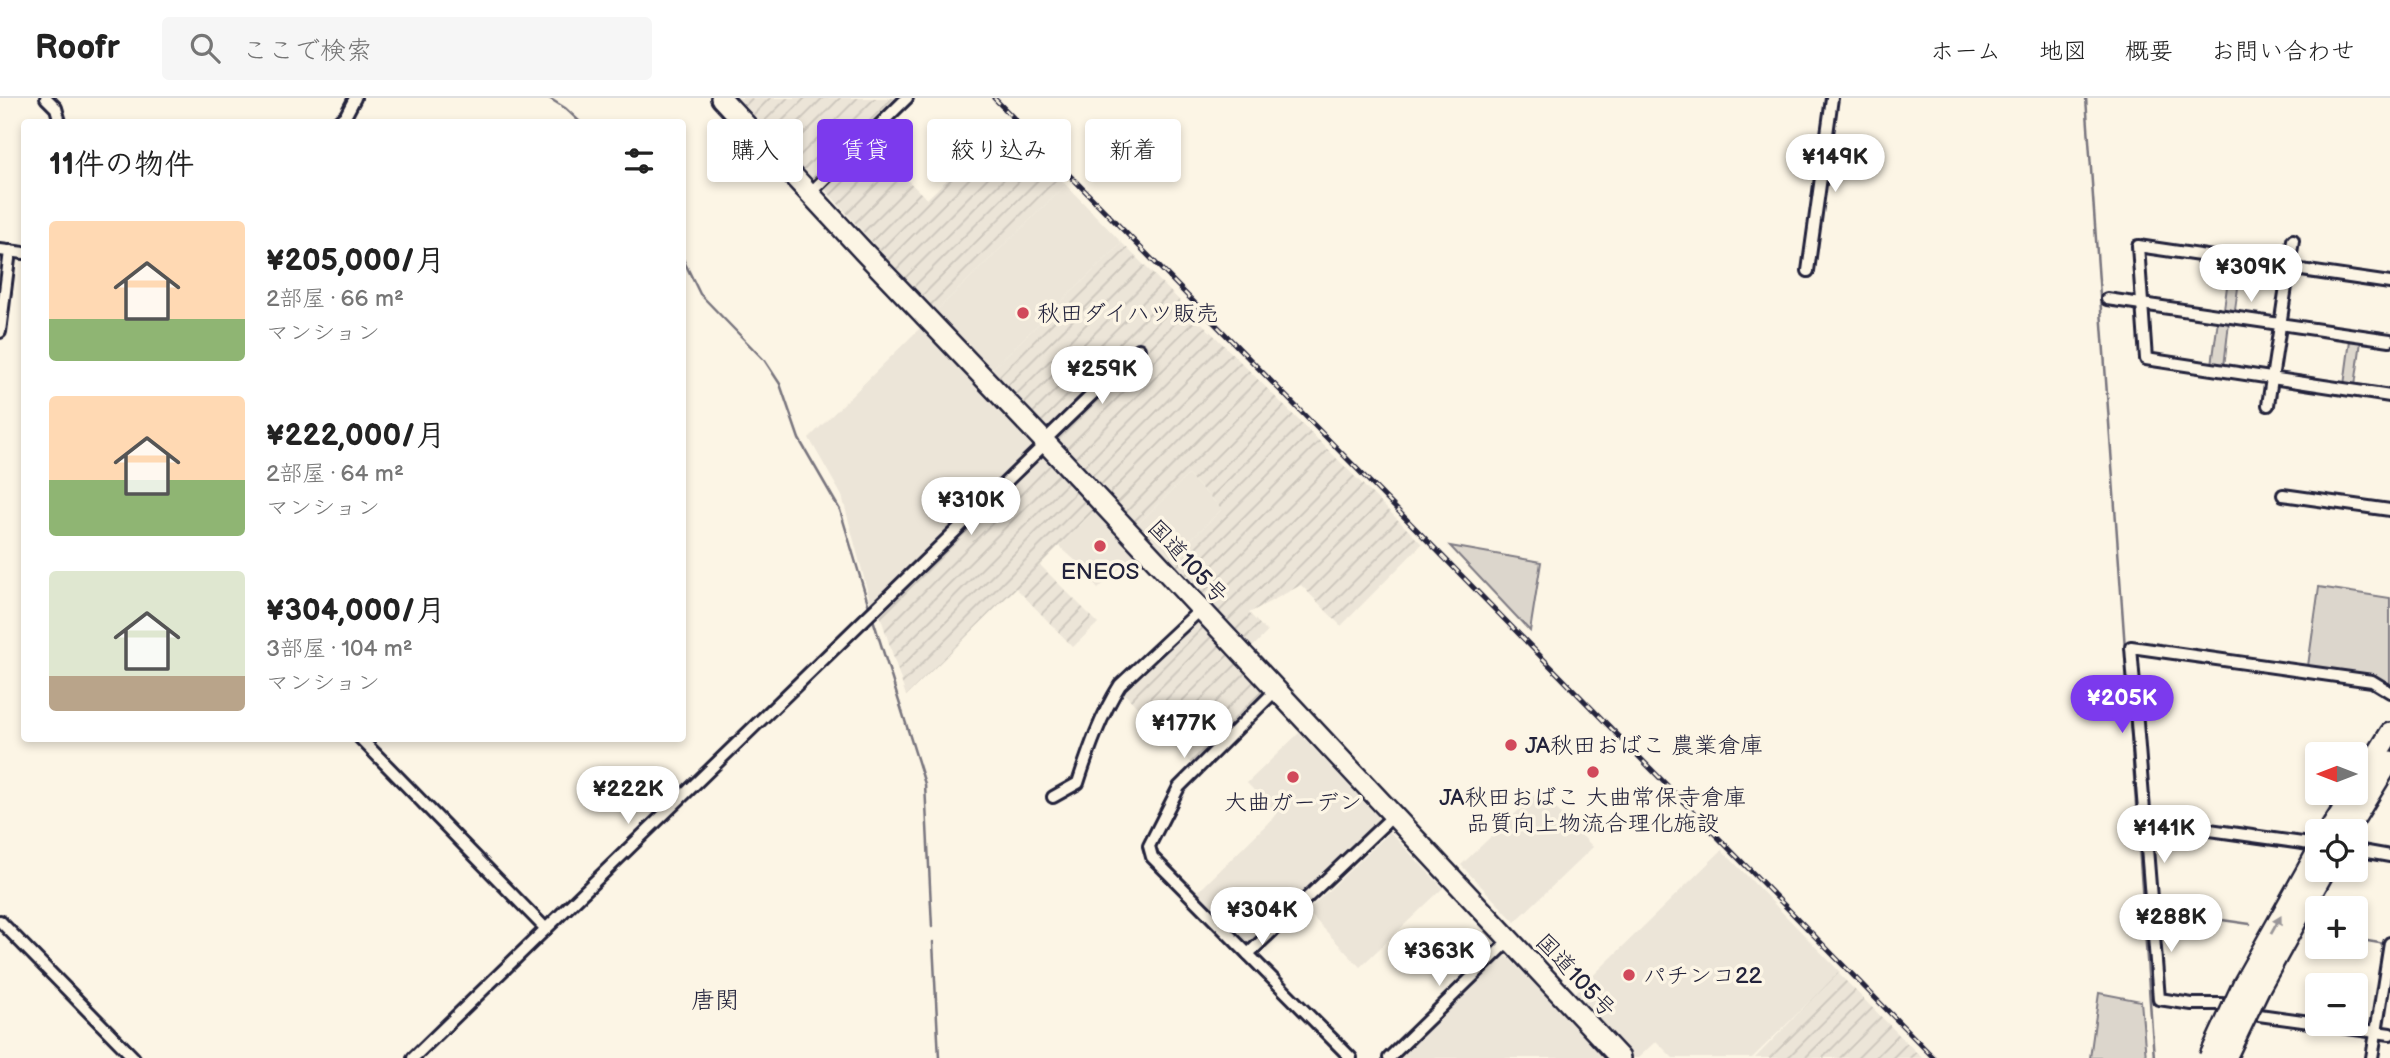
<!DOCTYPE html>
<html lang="ja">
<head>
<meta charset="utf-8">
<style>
  :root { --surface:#fff; --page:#f6f6f6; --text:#222; --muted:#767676; --line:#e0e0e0; --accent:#7c3aed }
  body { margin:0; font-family:"Balsamiq Sans","Klee One",sans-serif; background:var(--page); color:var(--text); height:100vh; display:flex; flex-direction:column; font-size:26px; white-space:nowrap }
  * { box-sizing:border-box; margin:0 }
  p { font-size:23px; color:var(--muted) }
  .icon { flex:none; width:38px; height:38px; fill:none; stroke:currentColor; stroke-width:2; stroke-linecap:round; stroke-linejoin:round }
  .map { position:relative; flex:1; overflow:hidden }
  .sheet { position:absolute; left:21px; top:21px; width:665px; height:623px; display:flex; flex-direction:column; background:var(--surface); border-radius:7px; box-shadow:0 4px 10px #0003 }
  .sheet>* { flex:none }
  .guide { position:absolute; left:707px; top:21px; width:665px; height:63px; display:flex; gap:14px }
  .needle { width:46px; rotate:270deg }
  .buttons { position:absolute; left:2305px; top:644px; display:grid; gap:14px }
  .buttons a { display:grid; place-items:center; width:63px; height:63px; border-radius:7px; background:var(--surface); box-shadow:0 4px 10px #0003; font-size:35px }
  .price { position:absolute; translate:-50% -60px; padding:0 16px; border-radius:24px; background:#fff; color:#222; font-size:23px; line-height:46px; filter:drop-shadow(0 2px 4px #0008) }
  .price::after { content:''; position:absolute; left:50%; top:42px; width:21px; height:16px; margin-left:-10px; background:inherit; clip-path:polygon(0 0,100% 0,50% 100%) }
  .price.selected { background:var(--accent); color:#fff }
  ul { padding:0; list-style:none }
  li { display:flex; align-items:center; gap:21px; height:175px; padding:0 28px }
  li span { display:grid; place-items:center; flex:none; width:196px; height:140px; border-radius:7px; color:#555 }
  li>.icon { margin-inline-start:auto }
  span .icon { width:84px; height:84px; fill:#fffc; stroke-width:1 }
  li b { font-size:30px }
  h2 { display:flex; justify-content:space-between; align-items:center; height:84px; padding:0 28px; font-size:30px }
  .pill { padding:0 24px; border-radius:7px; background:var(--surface); box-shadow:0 4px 10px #0003; font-size:24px; line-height:63px }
  .pill.selected { background:var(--accent); color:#fff }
  header { display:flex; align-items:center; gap:42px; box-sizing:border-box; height:98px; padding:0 35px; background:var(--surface); border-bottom:2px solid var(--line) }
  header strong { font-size:33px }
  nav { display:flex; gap:38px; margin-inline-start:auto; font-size:24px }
  .search { width:490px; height:63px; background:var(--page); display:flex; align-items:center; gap:18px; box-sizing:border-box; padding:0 24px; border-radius:7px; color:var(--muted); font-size:26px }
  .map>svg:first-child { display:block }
  .built { fill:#ece5d8 }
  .industrial { fill:url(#industrial-furrows) }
  .grass { fill:#dcd6cc; stroke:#7f7c84; stroke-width:2 }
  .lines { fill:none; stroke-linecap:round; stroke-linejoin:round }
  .stream { stroke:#78757e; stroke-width:2.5 }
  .minor-casing { stroke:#22223b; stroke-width:16 }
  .trunk-casing { stroke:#22223b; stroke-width:24 }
  .minor { stroke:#fcf5e5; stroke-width:10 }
  .trunk { stroke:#fcf5e5; stroke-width:19 }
  .rail-casing { stroke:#22223b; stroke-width:5 }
  .rail { stroke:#fcf5e5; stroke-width:2.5; stroke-dasharray:8; stroke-linecap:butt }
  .trunk-bridge-casing { stroke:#22223b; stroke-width:24; stroke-linecap:butt }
  .trunk-bridge { stroke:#fcf5e5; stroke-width:19 }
  .oneway { fill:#9a9698 }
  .poi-dot { fill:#d1495b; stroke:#fcf5e5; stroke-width:2.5 }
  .labels { text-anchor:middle; stroke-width:7; stroke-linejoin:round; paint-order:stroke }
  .poi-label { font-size:23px; fill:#22223b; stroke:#fcf5e5; text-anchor:start }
  .street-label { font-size:23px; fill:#22223b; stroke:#fcf5e5 }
  .neighbourhood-label { font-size:24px; fill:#22223b; stroke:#fcf5e5 }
</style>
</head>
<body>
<header>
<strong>Roofr</strong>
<div class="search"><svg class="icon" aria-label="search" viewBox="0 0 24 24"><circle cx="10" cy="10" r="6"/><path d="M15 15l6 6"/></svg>ここで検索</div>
<nav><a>ホーム</a><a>地図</a><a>概要</a><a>お問い合わせ</a></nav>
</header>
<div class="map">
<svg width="2390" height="960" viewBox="0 0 2390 960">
  <defs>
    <pattern id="industrial-furrows" width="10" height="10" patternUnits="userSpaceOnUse" patternTransform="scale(1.75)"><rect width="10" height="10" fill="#ece5d8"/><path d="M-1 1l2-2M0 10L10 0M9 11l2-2" fill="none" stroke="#cac4ba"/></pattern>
  </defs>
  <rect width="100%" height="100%" fill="#fcf5e5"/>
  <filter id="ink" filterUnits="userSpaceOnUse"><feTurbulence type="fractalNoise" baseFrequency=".0143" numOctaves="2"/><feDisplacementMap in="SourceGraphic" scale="14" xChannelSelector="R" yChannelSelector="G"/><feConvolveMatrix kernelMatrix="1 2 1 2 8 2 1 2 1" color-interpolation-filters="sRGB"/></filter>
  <g filter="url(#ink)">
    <g class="built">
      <path d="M1066,87L1122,145L990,273L935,214Z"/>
      <path d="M920,230L1034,348L871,506L842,398L809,340Z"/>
      <path d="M1188,377L1222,411L1171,461L1137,427Z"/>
      <path d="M1094,413L1135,456L1098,491L1089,480L1091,478L1086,472L1059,448Z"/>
      <path d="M1299,635L1380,721L1250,848L1198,794L1277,716L1247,685Z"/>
      <path d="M1539,693L1593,749L1515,824L1461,767Z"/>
      <path d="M1390,734L1443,790L1360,869L1307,813Z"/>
      <path d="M1722,752L1840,874L1752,960H1673L1656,943L1638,960H1632L1572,898Z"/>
      <path d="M1504,855L1606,960H1396Z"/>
    </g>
    <g class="industrial">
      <path d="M738,0H901L815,83Z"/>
      <path d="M1005,25L1066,87L935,214L823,89L868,44L927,101Z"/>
      <path d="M1122,145L1422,446L1341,528L1301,487L1249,515L1267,534L1252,549L1171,461L1222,411L1188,377L1137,427L990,273Z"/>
      <path d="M1039,353L1094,413L1040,467L1098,525L1073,549L1016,490L906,598L879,514Z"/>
      <path d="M1196,521L1269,599L1195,670L1121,592Z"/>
      <path d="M1838,875L1922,960H1755Z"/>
    </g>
    <g class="grass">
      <path d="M2230,166L2241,168L2235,212L2224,211Z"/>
      <path d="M2218,222L2229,224L2224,269L2212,267Z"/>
      <path d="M2350,242L2361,243L2355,288L2344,287Z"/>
      <path d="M1450,448L1541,464L1530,533Z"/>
      <path d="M2319,489L2390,500V589L2368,577L2308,568Z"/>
      <path d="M2099,895L2141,903L2146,960H2090Z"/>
    </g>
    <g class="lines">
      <g class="stream">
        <path d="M549,0L565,10L580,24"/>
        <path d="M2086,0L2154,960"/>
        <path d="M682,159L700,196L765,263L780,286L799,341L840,412L870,512"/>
        <path d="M872,518L925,686L932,829"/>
        <path d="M2159,813L2250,826"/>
        <path d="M2311,835L2317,836"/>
        <path d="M2356,841L2385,846"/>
        <path d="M933,844L939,960"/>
      </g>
      <defs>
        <g id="minor">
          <path d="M46,0L56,10L60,24"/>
          <path d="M338,24L346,17L355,0"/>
          <path d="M809,96L907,0"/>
          <path d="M0,152L24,155"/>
          <path d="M1808,173L1832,0"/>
          <path d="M2390,185L2138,148L2146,261L2390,298"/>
          <path d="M2107,201L2390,242"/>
          <path d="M0,234L10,153"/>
          <path d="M2268,307L2293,142"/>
          <path d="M1044,343L1139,251"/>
          <path d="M2283,397L2390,412"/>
          <path d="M1276,592L1179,689L1149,748L1152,759L1351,960"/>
          <path d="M360,640L546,831"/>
          <path d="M1053,699L1078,685C1089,651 1101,617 1120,587L1200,512"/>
          <path d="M2145,723L2317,747"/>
          <path d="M2356,752L2390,758"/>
          <path d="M0,823L134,960"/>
          <path d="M1248,856L1394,717"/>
          <path d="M2222,906H2192L2159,901L2131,549L2372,583L2390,594"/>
          <path d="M2259,917L2317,925"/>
          <path d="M2320,926L2390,936"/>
          <path d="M413,960L1046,345"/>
          <path d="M1389,960L1510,842"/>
          <path d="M2372,960L2390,845"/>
        </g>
        <g id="trunk">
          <path d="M721,0L863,153L1046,345L1620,960"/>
          <path d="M2356,690L2390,635"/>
          <path d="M2329,733L2353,695"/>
          <path d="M2347,733L2390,663"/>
          <path d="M2243,886L2317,754"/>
          <path d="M2259,891L2325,772"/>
        </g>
      </defs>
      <use href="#minor" class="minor-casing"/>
      <use href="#trunk" class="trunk-casing"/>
      <use href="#minor" class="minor"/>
      <use href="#trunk" class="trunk"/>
      <defs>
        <path id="rail" d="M994,0L1934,960"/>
      </defs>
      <use href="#rail" class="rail-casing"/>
      <use href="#rail" class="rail"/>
      <defs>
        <g id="trunk-bridge">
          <path d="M2209,960L2243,886"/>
          <path d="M2226,960L2259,891"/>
        </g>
      </defs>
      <use href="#trunk-bridge" class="trunk-bridge-casing"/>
      <use href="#trunk-bridge" class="trunk-bridge"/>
    </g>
    <defs><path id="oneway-solid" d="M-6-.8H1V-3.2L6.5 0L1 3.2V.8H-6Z" transform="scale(1.75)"/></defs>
    <use class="oneway" href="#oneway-solid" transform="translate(2276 827) rotate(-61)"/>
  </g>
  <g class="poi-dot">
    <circle cx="1023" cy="215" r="7"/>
    <circle cx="1100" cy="448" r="7"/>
    <circle cx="1511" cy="647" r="7"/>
    <circle cx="1593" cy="674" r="7"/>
    <circle cx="1293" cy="679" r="7"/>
    <circle cx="1629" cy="877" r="7"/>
  </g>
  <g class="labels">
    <g class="poi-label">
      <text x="1037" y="223">秋田ダイハツ販売</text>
      <text x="1100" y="481" text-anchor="middle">ENEOS</text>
      <text x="1525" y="655">JA秋田おばこ 農業倉庫</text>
      <text x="1593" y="707" text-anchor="middle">JA秋田おばこ 大曲常保寺倉庫<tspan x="1593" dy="26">品質向上物流合理化施設</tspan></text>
      <text x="1293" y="712" text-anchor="middle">大曲ガーデン</text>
      <text x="1643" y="885">パチンコ22</text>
    </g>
    <g class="street-label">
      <text transform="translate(1188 463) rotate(47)" y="8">国道105号</text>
      <text transform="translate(1576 877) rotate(47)" y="8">国道105号</text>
    </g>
    <g class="neighbourhood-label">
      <text x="715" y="910">唐関</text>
    </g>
  </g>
</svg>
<div class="buttons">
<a><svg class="needle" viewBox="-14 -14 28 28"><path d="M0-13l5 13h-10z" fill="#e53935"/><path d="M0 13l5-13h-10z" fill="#767676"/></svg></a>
<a><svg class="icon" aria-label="locate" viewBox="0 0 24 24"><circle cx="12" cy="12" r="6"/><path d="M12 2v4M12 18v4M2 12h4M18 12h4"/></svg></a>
<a>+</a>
<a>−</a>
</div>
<b class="price" style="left:1835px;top:96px">¥149K</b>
<b class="price" style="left:2251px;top:206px">¥309K</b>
<b class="price" style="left:1102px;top:308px">¥259K</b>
<b class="price" style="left:971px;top:439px">¥310K</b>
<b class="price selected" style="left:2122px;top:637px">¥205K</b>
<b class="price" style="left:1184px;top:662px">¥177K</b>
<b class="price" style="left:628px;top:728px">¥222K</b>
<b class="price" style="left:2164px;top:767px">¥141K</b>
<b class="price" style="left:1262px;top:849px">¥304K</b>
<b class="price" style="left:2171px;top:856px">¥288K</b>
<b class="price" style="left:1439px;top:890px">¥363K</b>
<div class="guide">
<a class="pill">購入</a>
<a class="pill selected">賃貸</a>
<a class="pill">絞り込み</a>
<a class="pill">新着</a>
</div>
<section class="sheet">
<h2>11件の物件<svg class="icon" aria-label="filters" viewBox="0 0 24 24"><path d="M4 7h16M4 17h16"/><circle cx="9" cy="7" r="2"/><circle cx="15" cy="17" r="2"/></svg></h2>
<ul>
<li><span style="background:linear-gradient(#ffd9b3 70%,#8fb573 0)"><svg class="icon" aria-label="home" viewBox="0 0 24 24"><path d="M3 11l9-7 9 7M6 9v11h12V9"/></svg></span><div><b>¥205,000/月</b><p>2部屋 · 66 m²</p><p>マンション</p></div></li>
<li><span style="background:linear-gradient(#ffd9b3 60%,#8fb573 0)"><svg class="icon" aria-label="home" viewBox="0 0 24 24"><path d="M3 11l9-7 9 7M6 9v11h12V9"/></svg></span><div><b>¥222,000/月</b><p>2部屋 · 64 m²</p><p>マンション</p></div></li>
<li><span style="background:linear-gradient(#dfe7d0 75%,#b9a48a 0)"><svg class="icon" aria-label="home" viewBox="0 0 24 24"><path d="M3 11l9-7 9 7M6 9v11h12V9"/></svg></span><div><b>¥304,000/月</b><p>3部屋 · 104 m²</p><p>マンション</p></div></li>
</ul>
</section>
</div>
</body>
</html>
